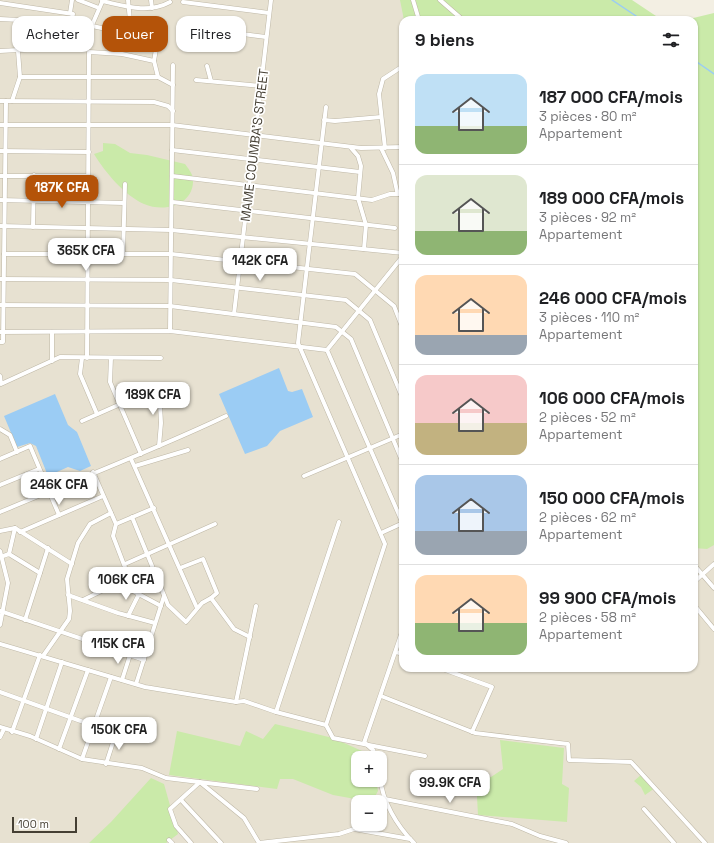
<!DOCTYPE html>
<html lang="fr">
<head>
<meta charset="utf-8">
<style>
  :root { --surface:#fff; --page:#f2f2f2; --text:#202124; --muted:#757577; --line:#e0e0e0; --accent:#b45309 }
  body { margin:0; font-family:"Space Grotesk",sans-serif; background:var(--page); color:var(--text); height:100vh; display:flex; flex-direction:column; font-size:15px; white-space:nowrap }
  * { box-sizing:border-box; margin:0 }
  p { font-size:13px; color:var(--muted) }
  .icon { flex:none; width:22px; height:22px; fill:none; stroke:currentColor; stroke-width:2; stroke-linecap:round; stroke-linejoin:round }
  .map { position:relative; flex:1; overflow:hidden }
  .panel { position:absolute; left:399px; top:16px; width:299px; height:656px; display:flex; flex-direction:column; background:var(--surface); border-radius:12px; box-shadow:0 1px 3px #0004 }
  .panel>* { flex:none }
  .top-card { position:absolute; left:12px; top:16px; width:327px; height:36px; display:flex; gap:8px }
  .controls { position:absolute; left:351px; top:751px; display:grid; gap:8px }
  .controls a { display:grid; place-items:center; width:36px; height:36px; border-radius:8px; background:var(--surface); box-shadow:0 1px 3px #0004; font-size:20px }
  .scale { position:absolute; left:12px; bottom:10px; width:65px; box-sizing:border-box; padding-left:4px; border:2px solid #453f33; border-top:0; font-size:11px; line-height:14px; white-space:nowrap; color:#453f33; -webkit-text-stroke:3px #fff; paint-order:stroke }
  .price { position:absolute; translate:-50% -34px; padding:0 9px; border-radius:8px; background:#fff; color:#222; font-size:13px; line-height:26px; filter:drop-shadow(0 1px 2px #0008) }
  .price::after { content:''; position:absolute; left:50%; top:24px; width:12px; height:9px; margin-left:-6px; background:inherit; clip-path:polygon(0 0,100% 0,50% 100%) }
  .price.active { background:var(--accent); color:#fff }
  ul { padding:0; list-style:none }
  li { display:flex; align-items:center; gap:12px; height:100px; padding:0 16px }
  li+li { border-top:1px solid var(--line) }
  li span { display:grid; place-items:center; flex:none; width:112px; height:80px; border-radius:12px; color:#555 }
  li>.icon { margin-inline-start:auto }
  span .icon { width:48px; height:48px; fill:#fffc; stroke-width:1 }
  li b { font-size:17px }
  h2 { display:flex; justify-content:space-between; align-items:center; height:48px; padding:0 16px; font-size:17px }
  .chip { padding:0 14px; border-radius:12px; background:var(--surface); box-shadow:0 1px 3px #0004; font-size:14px; line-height:36px }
  .chip.active { background:var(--accent); color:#fff }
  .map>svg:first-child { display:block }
  .residential { fill:#e7e1d1; fill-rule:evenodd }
  .green { fill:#caeaa9 }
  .water { fill:#9bccf4 }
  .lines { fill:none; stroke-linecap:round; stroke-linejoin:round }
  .stream { stroke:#9bccf4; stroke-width:1.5 }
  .minor-casing { stroke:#beb7a6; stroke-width:5 }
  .minor { stroke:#fff; stroke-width:4 }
  .labels { text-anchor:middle; stroke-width:3.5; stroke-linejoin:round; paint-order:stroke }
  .street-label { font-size:13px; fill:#453f33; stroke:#fff }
</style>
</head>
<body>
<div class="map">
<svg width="714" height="843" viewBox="0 0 714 843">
  <rect width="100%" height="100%" fill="#f3efe3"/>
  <path class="residential" d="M0,0H490L495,20H403V668H694V512L714,504V843H0ZM358,758H380V780H358ZM358,802H380V824H358Z"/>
  <g class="green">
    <path d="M400,0H632L662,20H404Z"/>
    <path d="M714,13V545L707,549L694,548V20H685Z"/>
    <path d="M103,143L115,144L130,153L147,155L185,164C188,168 192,173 193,178C195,205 165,213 144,204C124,195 105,172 94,154L103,151Z"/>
    <path d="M275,724L333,738L371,755V758H358V780H376L378,791L372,802L333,795L293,779H280L277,789L169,775L177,731L240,746L246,731L263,739Z"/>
    <path d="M500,740L564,748L562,784L569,788L567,822L478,815L476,779L491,777L503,769Z"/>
    <path d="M642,774L655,788L645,795L641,787L634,781Z"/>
    <path d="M151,778L164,784L178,834L166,843H89L111,822Z"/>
  </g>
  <g class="water">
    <path d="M279,368L288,391L292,392L302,389L313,417L280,431L267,446L245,454L219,394Z"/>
    <path d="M55,394L68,425L77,432L91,466L80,471L68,467L48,476L36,446L30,443L17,447L4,416Z"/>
  </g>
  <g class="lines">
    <g class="stream">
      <path d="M612,0L642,20"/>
      <path d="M694,60L714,74"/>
    </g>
    <defs>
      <g id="minor">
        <path d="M78,0L99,8"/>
        <path d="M128,0L131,31"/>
        <path d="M151,0L152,8"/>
        <path d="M413,0L419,20"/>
        <path d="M440,0L463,20"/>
        <path d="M102,1C125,6 148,14 170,2"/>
        <path d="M183,2L269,13"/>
        <path d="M0,3L73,14L70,28"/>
        <path d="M70,13L72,0"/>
        <path d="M0,19L39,21L89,32L103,0"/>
        <path d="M92,26L116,31H131L158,37L154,61L158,77"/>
        <path d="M182,26L266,37"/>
        <path d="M0,51L36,49L39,21"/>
        <path d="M117,53L125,31"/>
        <path d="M207,66L211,81"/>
        <path d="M20,77H158L173,85"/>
        <path d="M196,80L261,86"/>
        <path d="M0,101L154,102L168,106L173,111"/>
        <path d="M12,101L20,77L18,51"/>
        <path d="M326,107L298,343L385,544L326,725"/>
        <path d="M324,120L335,121L381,117"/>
        <path d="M0,125H172L361,148L403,147"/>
        <path d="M351,148L358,156L361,166L358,198L366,225L364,249"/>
        <path d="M381,148L393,173L397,191L403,198"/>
        <path d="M385,148L379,94L383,79L403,66"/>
        <path d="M172,150L360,172"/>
        <path d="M0,151L89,152"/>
        <path d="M0,176H88"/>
        <path d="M172,176L372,200L390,194H398"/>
        <path d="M0,200L124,203"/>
        <path d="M172,202L395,228"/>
        <path d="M0,226L171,230L403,253"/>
        <path d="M33,227L34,175"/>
        <path d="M4,254H171L355,274L394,306L403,329"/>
        <path d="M123,254L125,184"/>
        <path d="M0,279L171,280L346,300L370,320L403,399"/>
        <path d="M0,305L170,306L336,327L351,339L403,463"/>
        <path d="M234,314L271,0"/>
        <path d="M170,331L173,65"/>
        <path d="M0,332L170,331L327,350"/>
        <path d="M0,342H3L6,101"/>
        <path d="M327,350L403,524"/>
        <path d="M327,350L403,256"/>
        <path d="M82,358L80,374L97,414"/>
        <path d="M87,358L89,52L122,54L154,61"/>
        <path d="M111,358L110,382L141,454"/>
        <path d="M52,361V332"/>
        <path d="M0,376L1,384L60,357L161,358"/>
        <path d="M82,421L159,387L161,423L159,446"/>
        <path d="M0,429L10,435L17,452"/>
        <path d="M0,459L30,446L59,515"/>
        <path d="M131,459L197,608"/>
        <path d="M135,466L188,450"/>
        <path d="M304,476L403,434"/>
        <path d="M0,485L39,469"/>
        <path d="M0,512C76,480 152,451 226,416"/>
        <path d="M132,517L168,605L186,622L202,603L211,598L217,593L203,559L180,568"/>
        <path d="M116,524L154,508"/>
        <path d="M0,531L15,528L72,564"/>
        <path d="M20,532L103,496"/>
        <path d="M381,533L403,523"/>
        <path d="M0,551L8,583L0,625"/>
        <path d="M9,554L15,528"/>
        <path d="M0,557L9,554L40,573"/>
        <path d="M125,564L215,524"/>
        <path d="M694,565L714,588"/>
        <path d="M694,582L714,564"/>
        <path d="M118,583L161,606"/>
        <path d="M68,595L118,613L155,623"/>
        <path d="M211,598L234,629L250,637"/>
        <path d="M83,600L124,580L126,570L113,536L116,524L93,472"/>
        <path d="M694,605L714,629"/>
        <path d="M0,611L144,660"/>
        <path d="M128,616L139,594"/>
        <path d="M25,620L48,548"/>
        <path d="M0,644L145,687L236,702L244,701L276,712L326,725L333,738L425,756"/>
        <path d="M396,652L403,654"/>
        <path d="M43,656L69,619L70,611L67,579L78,543L90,524L111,513"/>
        <path d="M440,668L492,687L472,732"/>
        <path d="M122,680L130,655"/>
        <path d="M136,684L164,596"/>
        <path d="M0,692L128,738"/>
        <path d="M381,696L475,733L568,744L569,760L631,762L705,843"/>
        <path d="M236,702L256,606"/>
        <path d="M276,712L339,522"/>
        <path d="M0,727L30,736L82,759L142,768L166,778L257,789"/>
        <path d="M12,732L40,655"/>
        <path d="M0,737L4,729"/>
        <path d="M36,739L62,662"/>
        <path d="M364,743L403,629"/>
        <path d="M365,743L373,750L377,758"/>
        <path d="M59,749L88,670"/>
        <path d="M82,759L111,677"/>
        <path d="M106,764L116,733"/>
        <path d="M380,777C382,801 397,826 414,843"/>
        <path d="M201,783L244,818L259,843L339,834L354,829L410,839"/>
        <path d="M385,799L512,824L540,836L566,843"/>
        <path d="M181,800L221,843"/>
        <path d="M644,809L674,843"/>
        <path d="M169,840L172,843"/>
        <path d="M191,843L176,826L170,809L200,782"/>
      </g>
    </defs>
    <use href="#minor" class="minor-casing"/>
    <use href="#minor" class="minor"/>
  </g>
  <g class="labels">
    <g class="street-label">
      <text transform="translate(254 145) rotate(-83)" y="5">MAME COUMBA'S STREET</text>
    </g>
  </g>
</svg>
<div class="controls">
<a>+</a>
<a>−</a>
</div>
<div class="scale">100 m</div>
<b class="price active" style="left:62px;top:209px">187K CFA</b>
<b class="price" style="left:86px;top:272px">365K CFA</b>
<b class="price" style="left:260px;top:282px">142K CFA</b>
<b class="price" style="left:153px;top:416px">189K CFA</b>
<b class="price" style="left:59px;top:506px">246K CFA</b>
<b class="price" style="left:126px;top:601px">106K CFA</b>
<b class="price" style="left:118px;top:665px">115K CFA</b>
<b class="price" style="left:119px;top:751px">150K CFA</b>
<b class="price" style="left:450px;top:804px">99.9K CFA</b>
<div class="top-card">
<a class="chip">Acheter</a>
<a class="chip active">Louer</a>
<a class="chip">Filtres</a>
</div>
<section class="panel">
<h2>9 biens<svg class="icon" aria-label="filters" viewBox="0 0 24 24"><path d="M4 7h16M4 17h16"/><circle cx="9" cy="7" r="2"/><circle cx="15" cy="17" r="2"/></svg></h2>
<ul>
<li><span style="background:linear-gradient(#bfe0f5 65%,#8fb573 0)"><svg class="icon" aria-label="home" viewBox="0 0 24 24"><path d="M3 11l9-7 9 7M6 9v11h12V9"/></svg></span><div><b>187 000 CFA/mois</b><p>3 pièces · 80 m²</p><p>Appartement</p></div></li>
<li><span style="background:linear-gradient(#dfe7d0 70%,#8fb573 0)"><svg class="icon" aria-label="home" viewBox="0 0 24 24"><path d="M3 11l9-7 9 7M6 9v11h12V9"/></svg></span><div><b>189 000 CFA/mois</b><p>3 pièces · 92 m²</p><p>Appartement</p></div></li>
<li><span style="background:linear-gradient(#ffd9b3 75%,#9aa5b1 0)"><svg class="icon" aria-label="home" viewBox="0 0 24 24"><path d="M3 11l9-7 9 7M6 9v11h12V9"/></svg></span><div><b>246 000 CFA/mois</b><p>3 pièces · 110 m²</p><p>Appartement</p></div></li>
<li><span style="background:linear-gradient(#f6c9c9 60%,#c2b280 0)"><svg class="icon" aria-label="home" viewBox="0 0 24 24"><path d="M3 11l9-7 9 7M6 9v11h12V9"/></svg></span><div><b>106 000 CFA/mois</b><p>2 pièces · 52 m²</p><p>Appartement</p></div></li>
<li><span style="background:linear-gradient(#a9c7e8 70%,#9aa5b1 0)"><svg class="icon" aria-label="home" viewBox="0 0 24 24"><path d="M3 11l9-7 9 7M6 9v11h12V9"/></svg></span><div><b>150 000 CFA/mois</b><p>2 pièces · 62 m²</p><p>Appartement</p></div></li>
<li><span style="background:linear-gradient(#ffd9b3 60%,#8fb573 0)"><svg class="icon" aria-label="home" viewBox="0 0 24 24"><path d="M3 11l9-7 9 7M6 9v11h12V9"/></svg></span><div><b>99 900 CFA/mois</b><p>2 pièces · 58 m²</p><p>Appartement</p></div></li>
</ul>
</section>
</div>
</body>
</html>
